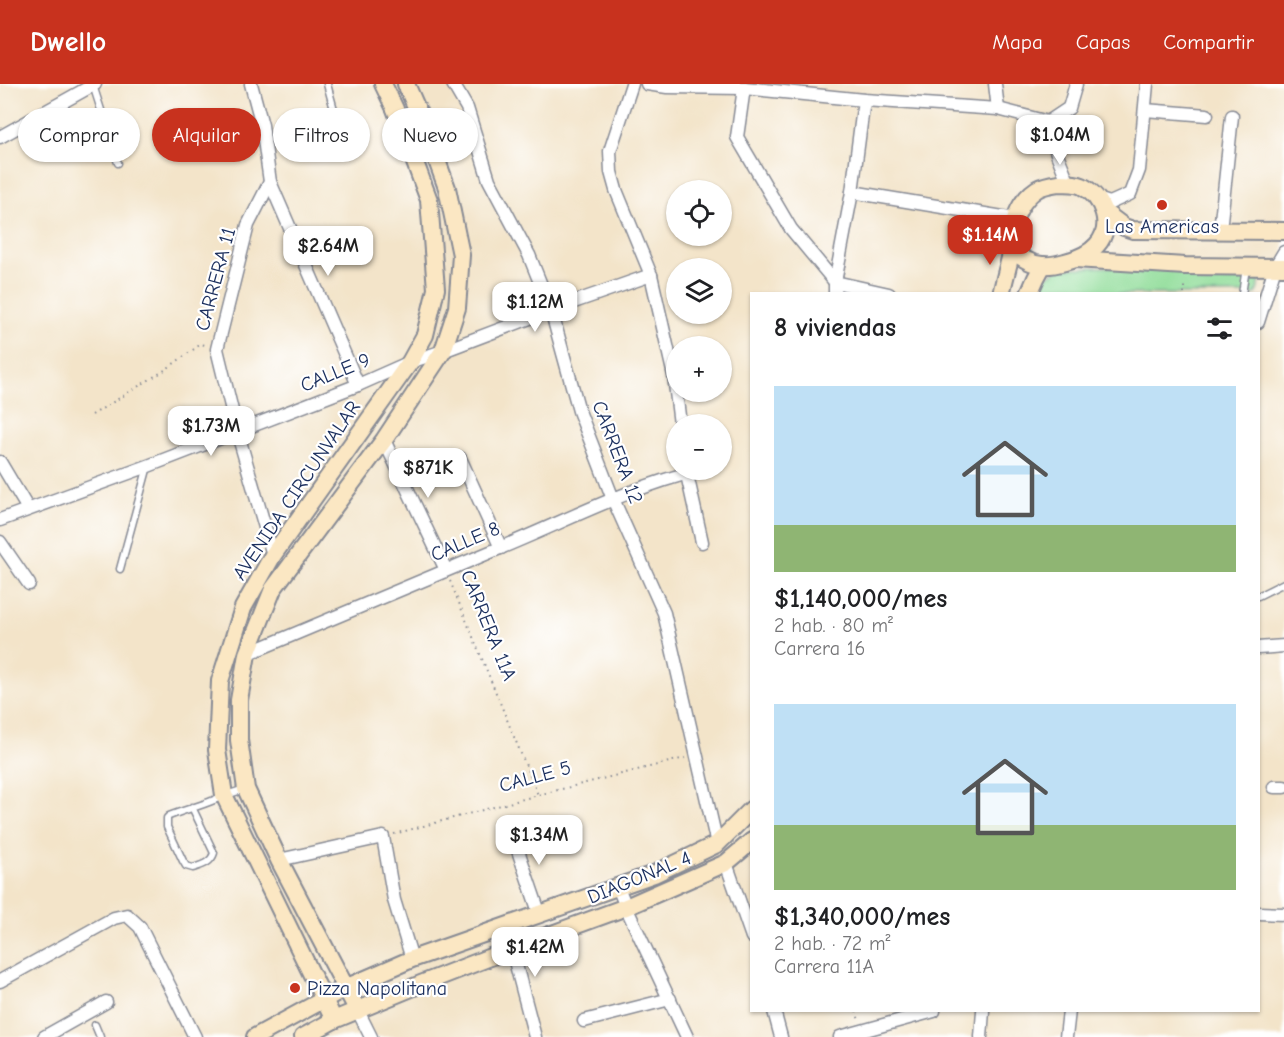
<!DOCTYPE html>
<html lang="es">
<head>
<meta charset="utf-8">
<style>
  :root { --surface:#fff; --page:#f2f2f2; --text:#202124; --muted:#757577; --accent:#c8321e }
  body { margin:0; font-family:"Comic Neue",sans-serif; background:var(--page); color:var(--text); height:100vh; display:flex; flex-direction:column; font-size:22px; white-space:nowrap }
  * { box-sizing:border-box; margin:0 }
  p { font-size:20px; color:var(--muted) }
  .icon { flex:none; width:33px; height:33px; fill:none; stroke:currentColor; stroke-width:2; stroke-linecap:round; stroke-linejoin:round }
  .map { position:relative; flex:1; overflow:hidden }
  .details { position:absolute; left:750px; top:208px; width:510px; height:720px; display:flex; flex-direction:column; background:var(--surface); border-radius:0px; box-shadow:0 2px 4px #0004 }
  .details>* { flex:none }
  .hud { position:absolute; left:18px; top:24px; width:570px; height:54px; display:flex; gap:12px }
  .controls { position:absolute; left:666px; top:96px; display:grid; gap:12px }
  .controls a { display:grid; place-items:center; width:66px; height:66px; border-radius:50%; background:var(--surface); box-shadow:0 2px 4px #0004; font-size:30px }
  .price { position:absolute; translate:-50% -51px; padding:0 14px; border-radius:12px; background:#fff; color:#222; font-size:20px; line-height:39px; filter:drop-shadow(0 2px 3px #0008) }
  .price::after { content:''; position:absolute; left:50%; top:36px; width:18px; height:14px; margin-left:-9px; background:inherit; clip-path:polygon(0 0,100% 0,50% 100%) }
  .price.active { background:var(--accent); color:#fff }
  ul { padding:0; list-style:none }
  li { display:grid; align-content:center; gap:12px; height:318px; padding:0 24px }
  li span { display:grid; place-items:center; height:186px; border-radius:0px; color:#555 }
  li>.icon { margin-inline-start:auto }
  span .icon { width:108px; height:108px; fill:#fffc; stroke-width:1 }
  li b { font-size:26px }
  h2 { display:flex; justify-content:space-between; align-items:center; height:72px; padding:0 24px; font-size:26px }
  .tag { padding:0 21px; border-radius:27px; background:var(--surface); box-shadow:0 2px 4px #0004; font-size:21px; line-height:54px }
  .tag.active { background:var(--accent); color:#fff }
  header { display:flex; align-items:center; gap:36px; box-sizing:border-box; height:84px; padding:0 30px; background:var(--accent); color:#fff }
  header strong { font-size:28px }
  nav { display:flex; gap:33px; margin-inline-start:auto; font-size:21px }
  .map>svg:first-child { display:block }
  .green { fill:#91dd9a; stroke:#56867c; stroke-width:1.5 }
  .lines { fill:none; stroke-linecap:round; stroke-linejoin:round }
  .lane-casing { stroke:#878a94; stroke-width:9 }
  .street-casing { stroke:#878a94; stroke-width:15 }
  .secondary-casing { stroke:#878a94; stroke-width:20 }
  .path { stroke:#878a94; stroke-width:2; stroke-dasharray:1.5 4.5; stroke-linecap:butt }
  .lane { stroke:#fff; stroke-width:6 }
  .street { stroke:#fff; stroke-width:12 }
  .secondary { stroke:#fbe7c3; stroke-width:16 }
  .poi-dot { fill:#c8321e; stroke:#fff; stroke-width:2 }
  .labels { text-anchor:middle; stroke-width:4.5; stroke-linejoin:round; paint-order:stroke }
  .poi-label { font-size:20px; fill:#1b2f5e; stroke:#fff }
  .street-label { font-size:20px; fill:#1b2f5e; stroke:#fff }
</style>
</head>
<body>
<header>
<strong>Dwello</strong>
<nav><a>Mapa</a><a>Capas</a><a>Compartir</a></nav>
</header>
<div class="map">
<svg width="1284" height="953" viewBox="0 0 1284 953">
  <rect width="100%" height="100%" fill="#fff"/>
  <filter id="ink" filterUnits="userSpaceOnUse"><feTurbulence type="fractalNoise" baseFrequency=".0167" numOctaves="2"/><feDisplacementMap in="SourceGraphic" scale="12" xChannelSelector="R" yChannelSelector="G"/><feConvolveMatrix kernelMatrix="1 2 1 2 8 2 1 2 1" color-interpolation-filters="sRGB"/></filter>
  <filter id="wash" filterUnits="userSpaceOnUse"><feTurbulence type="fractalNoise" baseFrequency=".008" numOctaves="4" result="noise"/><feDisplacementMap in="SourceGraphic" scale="24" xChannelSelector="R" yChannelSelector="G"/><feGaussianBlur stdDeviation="1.35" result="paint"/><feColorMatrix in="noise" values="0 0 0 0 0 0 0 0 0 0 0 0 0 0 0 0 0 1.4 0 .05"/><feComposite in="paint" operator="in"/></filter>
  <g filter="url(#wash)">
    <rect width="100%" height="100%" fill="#f3e4c9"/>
    <path class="green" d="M1096,183L1263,187L1256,210H1036L1041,196L1059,185Z"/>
  </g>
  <g filter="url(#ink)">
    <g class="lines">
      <defs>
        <g id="lane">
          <path d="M327,0L341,51"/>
          <path d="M93,1L118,79"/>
          <path d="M1242,210L1246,184"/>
          <path d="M120,485L148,382"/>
          <path d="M1258,512L1284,499"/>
          <path d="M192,723L214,769C211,779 202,781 193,784L186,782L183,777L167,743V734L169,732C184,726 200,722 214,716C225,711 234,708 246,705"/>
          <path d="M95,941L100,953"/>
        </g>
        <g id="street">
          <path d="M251,0L262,41L270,98L248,141L217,265L237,347L273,471"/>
          <path d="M453,0L467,24L489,96L529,171L551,226L579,327L613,415L664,529L717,760"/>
          <path d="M632,0L610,67L611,88L616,106L651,191L674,292L680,340"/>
          <path d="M647,0L667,3L744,4L864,16L998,25L1048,38"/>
          <path d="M995,0L998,25"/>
          <path d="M744,4L737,53L791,145L835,198"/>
          <path d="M1145,26L1207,31"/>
          <path d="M1048,38L1057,70L1069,100"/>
          <path d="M1048,38L1069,24L1076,0"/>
          <path d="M0,53L95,0"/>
          <path d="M270,98L358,301"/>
          <path d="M852,108L1015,135"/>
          <path d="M1097,115L1110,119L1130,110L1139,86L1147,0"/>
          <path d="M1220,146L1232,32"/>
          <path d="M835,198L889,210"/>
          <path d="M835,210V198L852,108L864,16"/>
          <path d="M1258,238L1275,183L1284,168"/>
          <path d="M384,356L446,486"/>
          <path d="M460,374L501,464"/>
          <path d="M0,378L28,425"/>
          <path d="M686,386L702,458"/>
          <path d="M0,436L148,382L358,301L410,278L443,267L551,226L651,191"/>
          <path d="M0,458L29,500"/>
          <path d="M1258,564L1284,562"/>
          <path d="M247,570C331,534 416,500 500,464C566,437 630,403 700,386"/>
          <path d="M1274,703H1284"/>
          <path d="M510,743L540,831"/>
          <path d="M279,776L383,753L394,816L412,875"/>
          <path d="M726,779L752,853"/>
          <path d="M618,803L626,823L687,953"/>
          <path d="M1258,829L1284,830"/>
          <path d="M506,843L535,953"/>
          <path d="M0,897L114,834L127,831L140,843L195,953"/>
          <path d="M358,927L371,953"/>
          <path d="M774,927L781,953"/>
          <path d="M584,937L670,915"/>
          <path d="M44,953L106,918"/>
          <path d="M840,953L934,927"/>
          <path d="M981,953L983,927"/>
          <path d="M1066,953L1069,927"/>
        </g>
        <g id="secondary">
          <path d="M1059,99C1066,99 1076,99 1082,102C1103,113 1114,142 1097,161C1089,170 1077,175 1065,178C1058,180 1050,182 1042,181C1031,180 1017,173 1013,162C1012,159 1013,156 1013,152C1012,134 1022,115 1037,105C1044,101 1052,100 1059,99Z"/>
          <path d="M1104,128L1124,143L1133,146L1284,147"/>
          <path d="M1075,175L1185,182L1284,183"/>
          <path d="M1001,210L1013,162"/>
          <path d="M1029,210L1036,194L1043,181"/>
          <path d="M358,927L279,776L246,705L239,656V616L247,570L273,505L384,356L443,267L457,224L461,171L447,104L424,41L406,0"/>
          <path d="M334,936L224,711L217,666L220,597L243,524L273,471L410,278L425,251L436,205L429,116L395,25L383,0"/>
          <path d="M255,953L345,904L412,875L654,790L717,760L752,725"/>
          <path d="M303,953L334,936L421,900L511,865L626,823L726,779L752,757"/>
        </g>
      </defs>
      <use href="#lane" class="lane-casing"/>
      <use href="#street" class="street-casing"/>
      <use href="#secondary" class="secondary-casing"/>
      <g class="path">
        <path d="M1184,210V198"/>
        <path d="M92,331L165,286L201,260L205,261"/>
        <path d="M450,497L538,711"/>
        <path d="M394,750L538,711L685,674"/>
        <path d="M856,927L859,936"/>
      </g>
      <use href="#lane" class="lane"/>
      <use href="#street" class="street"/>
      <use href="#secondary" class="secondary"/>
    </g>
  </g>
  <g class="poi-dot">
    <circle cx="1162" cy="121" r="6"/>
    <circle cx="295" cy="904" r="6"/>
  </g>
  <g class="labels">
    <g class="poi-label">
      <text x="1162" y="149">Las Americas</text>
      <text x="307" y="911" text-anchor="start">Pizza Napolitana</text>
    </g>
    <g class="street-label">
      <text transform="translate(215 195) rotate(-75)" y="7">CARRERA 11</text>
      <text transform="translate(335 288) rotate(-22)" y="7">CALLE 9</text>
      <text transform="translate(618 368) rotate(69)" y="7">CARRERA 12</text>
      <text transform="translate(296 406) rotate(-56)" y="7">AVENIDA CIRCUNVALAR</text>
      <text transform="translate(465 457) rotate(-23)" y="7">CALLE 8</text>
      <text transform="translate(489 541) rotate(68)" y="7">CARRERA 11A</text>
      <text transform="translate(535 692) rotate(-15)" y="7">CALLE 5</text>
      <text transform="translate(639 793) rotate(-22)" y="7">DIAGONAL 4</text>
    </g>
  </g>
</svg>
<div class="controls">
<a><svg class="icon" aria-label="locate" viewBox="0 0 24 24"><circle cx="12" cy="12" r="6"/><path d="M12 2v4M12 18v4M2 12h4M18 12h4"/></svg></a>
<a><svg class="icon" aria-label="layers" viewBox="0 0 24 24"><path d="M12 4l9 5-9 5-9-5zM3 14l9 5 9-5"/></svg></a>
<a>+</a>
<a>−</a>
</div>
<b class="price" style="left:1060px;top:82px">$1.04M</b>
<b class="price active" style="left:990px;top:182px">$1.14M</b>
<b class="price" style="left:328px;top:193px">$2.64M</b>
<b class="price" style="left:535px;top:249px">$1.12M</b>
<b class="price" style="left:211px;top:373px">$1.73M</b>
<b class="price" style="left:428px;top:415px">$871K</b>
<b class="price" style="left:539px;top:782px">$1.34M</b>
<b class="price" style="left:535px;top:894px">$1.42M</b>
<div class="hud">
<a class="tag">Comprar</a>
<a class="tag active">Alquilar</a>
<a class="tag">Filtros</a>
<a class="tag">Nuevo</a>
</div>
<section class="details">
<h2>8 viviendas<svg class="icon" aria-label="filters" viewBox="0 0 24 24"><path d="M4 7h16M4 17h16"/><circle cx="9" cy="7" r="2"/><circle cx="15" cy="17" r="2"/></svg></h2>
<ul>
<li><span style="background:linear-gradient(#bfe0f5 75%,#8fb573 0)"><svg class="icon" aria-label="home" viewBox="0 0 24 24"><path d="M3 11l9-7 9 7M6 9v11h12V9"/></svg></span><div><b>$1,140,000/mes</b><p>2 hab. · 80 m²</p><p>Carrera 16</p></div></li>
<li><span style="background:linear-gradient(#bfe0f5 65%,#8fb573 0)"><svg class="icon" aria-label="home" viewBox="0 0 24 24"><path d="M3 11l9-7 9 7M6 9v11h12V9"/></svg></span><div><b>$1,340,000/mes</b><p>2 hab. · 72 m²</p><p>Carrera 11A</p></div></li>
</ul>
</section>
</div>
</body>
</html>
